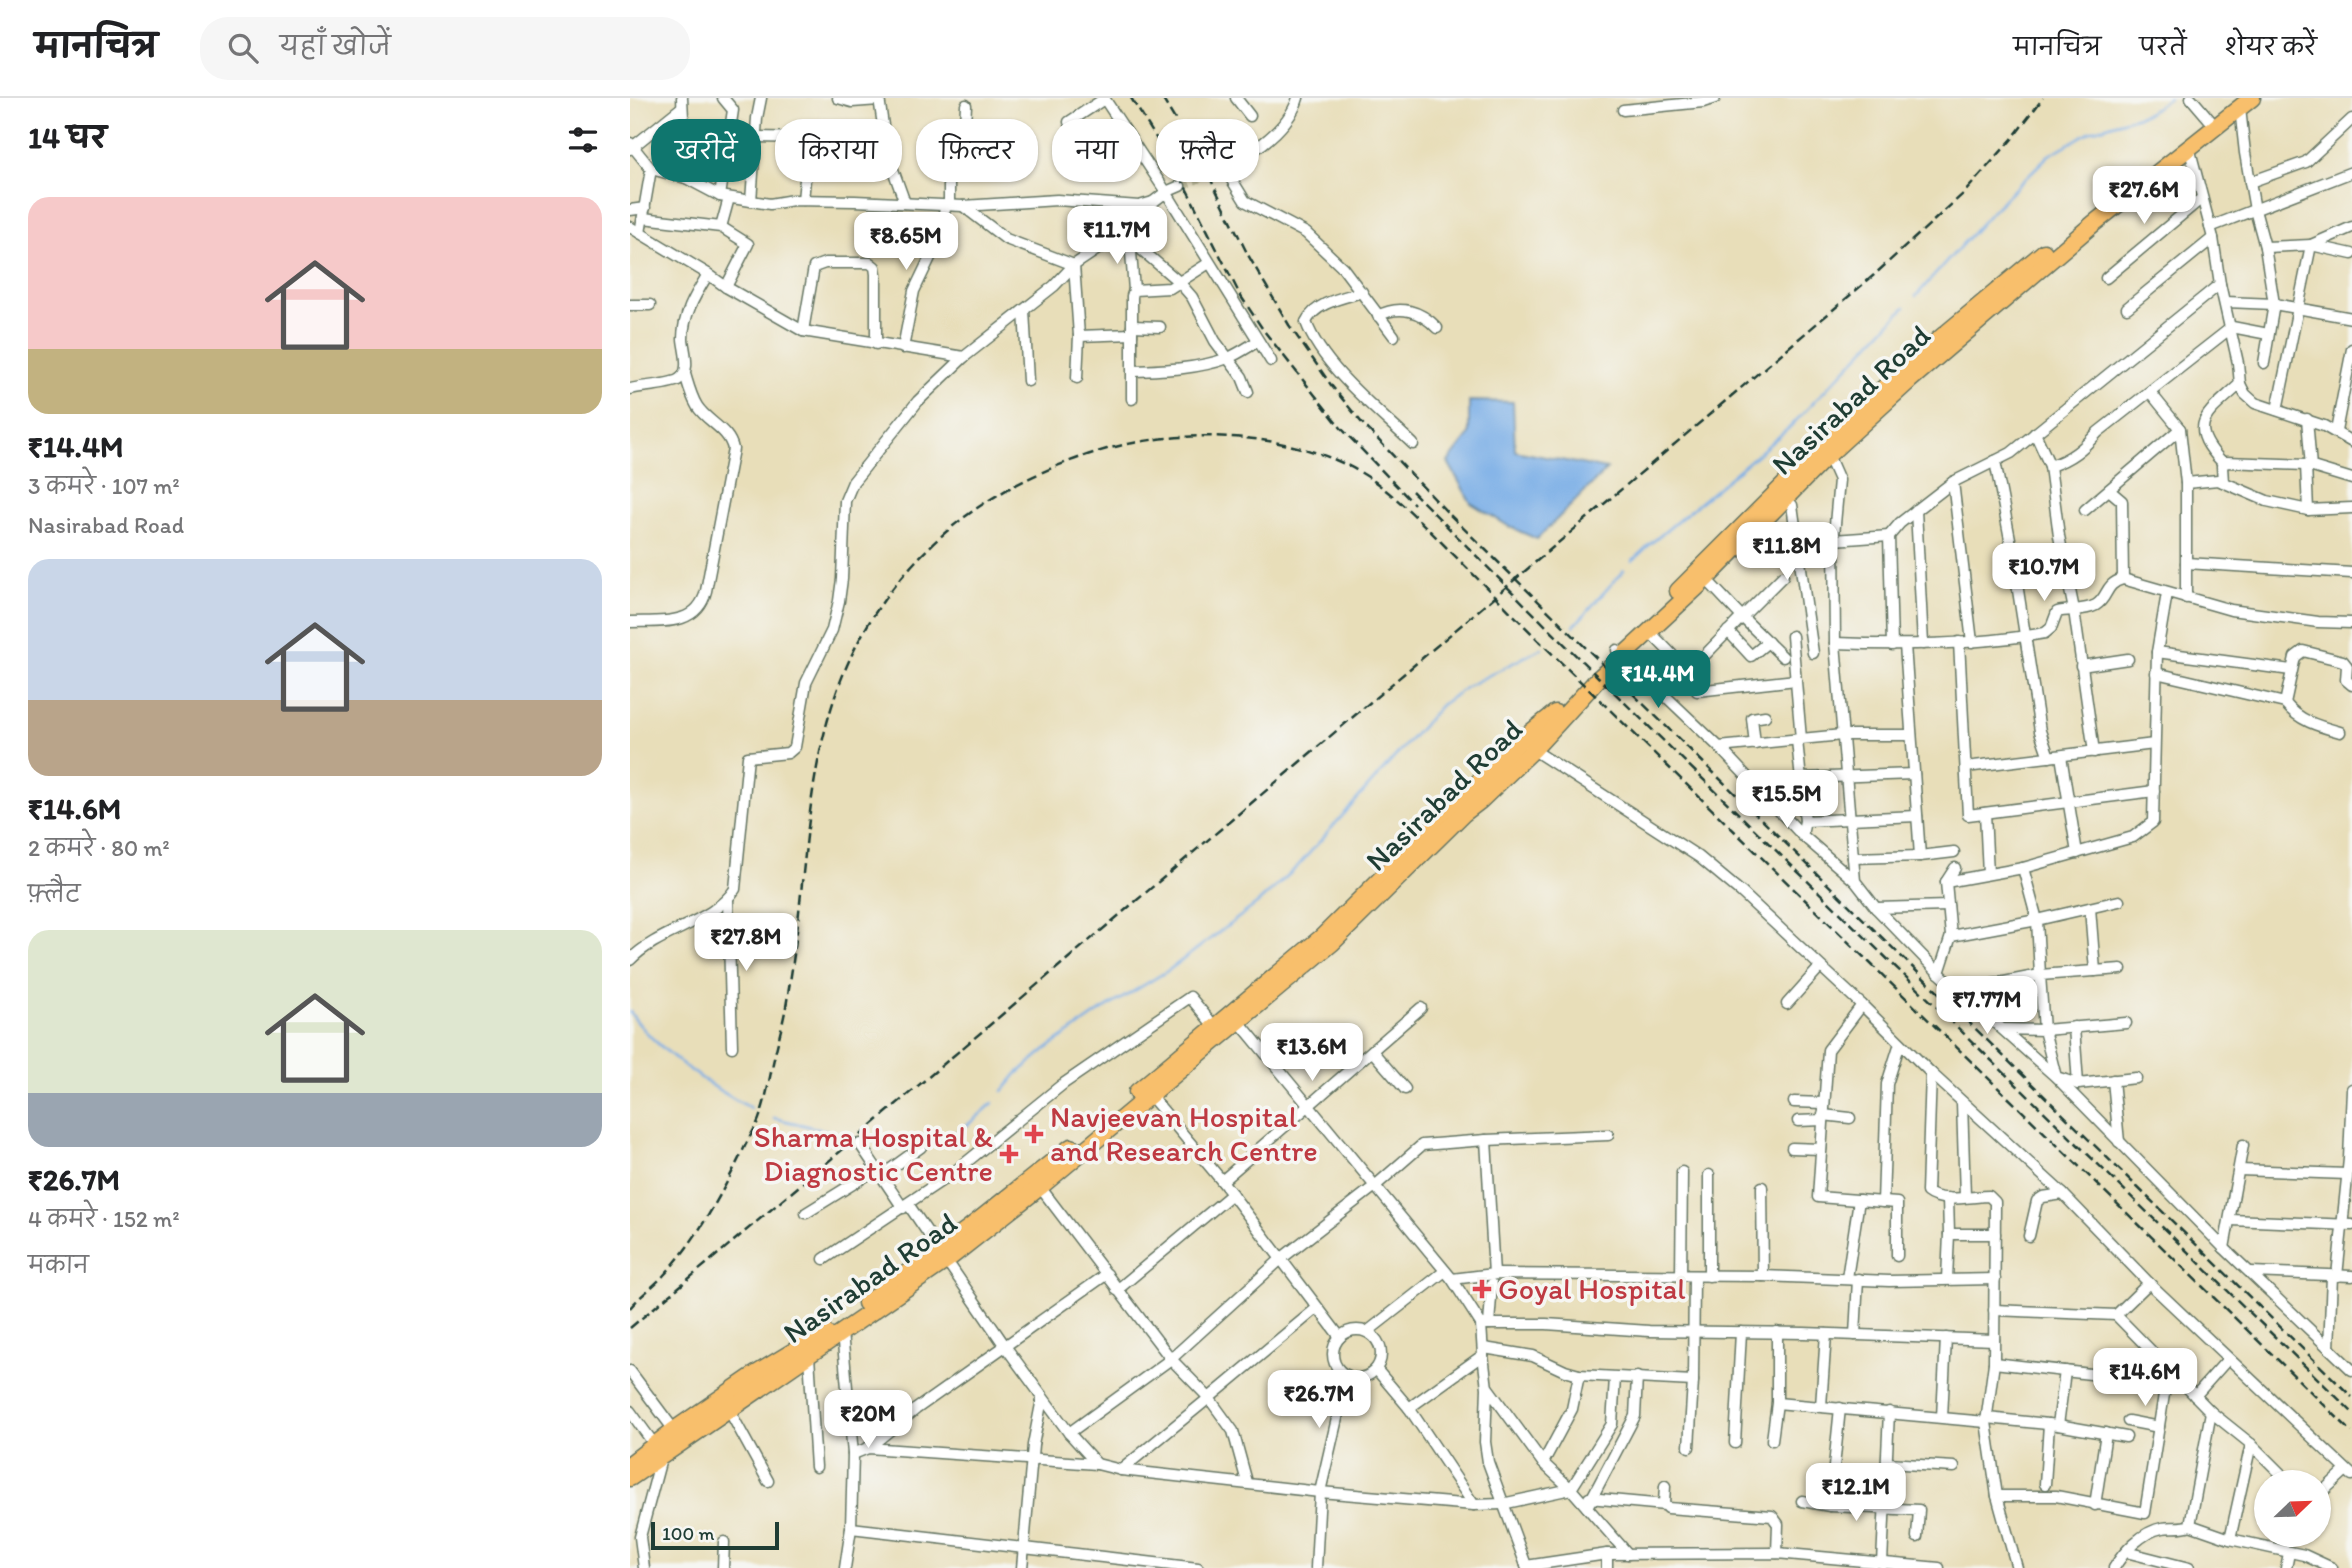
<!DOCTYPE html>
<html lang="hi">
<head>
<meta charset="utf-8">
<style>
  :root { --surface:#fff; --page:#f6f6f6; --text:#202124; --muted:#757577; --line:#e0e0e0; --accent:#0f766e }
  body { margin:0; font-family:Itim,"Playpen Sans Deva",sans-serif; background:var(--page); color:var(--text); height:100vh; display:flex; flex-direction:column; font-size:26px; white-space:nowrap }
  * { box-sizing:border-box; margin:0 }
  p { font-size:23px; color:var(--muted) }
  .icon { flex:none; width:38px; height:38px; fill:none; stroke:currentColor; stroke-width:2; stroke-linecap:round; stroke-linejoin:round }
  .map { position:relative; flex:1; overflow:hidden }
  .drawer { display:flex; flex-direction:column; background:var(--surface); width:630px }
  .drawer>* { flex:none }
  .banner { position:absolute; left:21px; top:21px; width:665px; height:63px; display:flex; gap:14px }
  .needle { width:46px; rotate:67deg }
  .fabs { position:absolute; left:1624px; top:1372px; display:grid; gap:14px }
  .fabs a { display:grid; place-items:center; width:77px; height:77px; border-radius:50%; background:var(--surface); box-shadow:0 2px 5px #0004; font-size:35px }
  .scale { position:absolute; left:21px; bottom:18px; width:128px; box-sizing:border-box; padding-left:7px; border:4px solid #1f3d34; border-top:0; font-size:19px; line-height:24px; white-space:nowrap; color:#1f3d34; -webkit-text-stroke:5px #f6f6f2; paint-order:stroke }
  .price { position:absolute; translate:-50% -60px; padding:0 16px; border-radius:14px; background:#fff; color:#222; font-size:23px; line-height:46px; filter:drop-shadow(0 2px 4px #0008) }
  .price::after { content:''; position:absolute; left:50%; top:42px; width:21px; height:16px; margin-left:-10px; background:inherit; clip-path:polygon(0 0,100% 0,50% 100%) }
  .price.selected { background:var(--accent); color:#fff }
  ul { padding:0; list-style:none }
  li { display:grid; align-content:center; gap:14px; height:371px; padding:0 28px }
  li span { display:grid; place-items:center; height:217px; border-radius:21px; color:#555 }
  li>.icon { margin-inline-start:auto }
  span .icon { width:126px; height:126px; fill:#fffc; stroke-width:1 }
  li b { font-size:30px }
  h2 { display:flex; justify-content:space-between; align-items:center; height:84px; padding:0 28px; font-size:30px }
  .pill { padding:0 24px; border-radius:28px; background:var(--surface); box-shadow:0 2px 5px #0004; font-size:24px; line-height:63px }
  .pill.selected { background:var(--accent); color:#fff }
  header { display:flex; align-items:center; gap:42px; box-sizing:border-box; height:98px; padding:0 35px; background:var(--surface); border-bottom:2px solid var(--line) }
  header strong { font-size:33px }
  nav { display:flex; gap:38px; margin-inline-start:auto; font-size:24px }
  .search { width:490px; height:63px; background:var(--page); display:flex; align-items:center; gap:18px; box-sizing:border-box; padding:0 24px; border-radius:28px; color:var(--muted); font-size:26px }
  main { display:flex; flex:1; min-height:0 }
  .map>svg:first-child { display:block }
  .water { fill:#79ade6; stroke:#4c758d; stroke-width:2 }
  .lines { fill:none; stroke-linecap:round; stroke-linejoin:round }
  .stream { stroke:#79ade6; stroke-width:2.5 }
  .minor-tunnel { stroke:#c0be9e; stroke-width:10; stroke-dasharray:10 5; stroke-linecap:butt }
  .minor-casing { stroke:#657563; stroke-width:13 }
  .trunk-casing { stroke:#657563; stroke-width:19 }
  .minor { stroke:#fff; stroke-width:10 }
  .trunk { stroke:#f8bf6c; stroke-width:16 }
  .rail { stroke:#1f3d34; stroke-width:2.5; stroke-dasharray:10 5; stroke-linecap:butt }
  .health-dot { fill:#e0444e; stroke:#f6f6f2; stroke-width:2.5 }
  .labels { text-anchor:middle; stroke-width:7; stroke-linejoin:round; paint-order:stroke }
  .street-label { font-size:30px; fill:#1f3d34; stroke:#f6f6f2 }
  .health-label { font-size:30px; fill:#be3a42; stroke:#f6f6f2; text-anchor:start }
</style>
</head>
<body>
<header>
<strong>मानचित्र</strong>
<div class="search"><svg class="icon" aria-label="search" viewBox="0 0 24 24"><circle cx="10" cy="10" r="6"/><path d="M15 15l6 6"/></svg>यहाँ खोजें</div>
<nav><a>मानचित्र</a><a>परतें</a><a>शेयर करें</a></nav>
</header>
<main>
<section class="drawer">
<h2>14 घर<svg class="icon" aria-label="filters" viewBox="0 0 24 24"><path d="M4 7h16M4 17h16"/><circle cx="9" cy="7" r="2"/><circle cx="15" cy="17" r="2"/></svg></h2>
<ul>
<li><span style="background:linear-gradient(#f6c9c9 70%,#c2b280 0)"><svg class="icon" aria-label="home" viewBox="0 0 24 24"><path d="M3 11l9-7 9 7M6 9v11h12V9"/></svg></span><div><b>₹14.4M</b><p>3 कमरे · 107 m²</p><p>Nasirabad Road</p></div></li>
<li><span style="background:linear-gradient(#c9d6e8 65%,#b9a48a 0)"><svg class="icon" aria-label="home" viewBox="0 0 24 24"><path d="M3 11l9-7 9 7M6 9v11h12V9"/></svg></span><div><b>₹14.6M</b><p>2 कमरे · 80 m²</p><p>फ़्लैट</p></div></li>
<li><span style="background:linear-gradient(#dfe7d0 75%,#9aa5b1 0)"><svg class="icon" aria-label="home" viewBox="0 0 24 24"><path d="M3 11l9-7 9 7M6 9v11h12V9"/></svg></span><div><b>₹26.7M</b><p>4 कमरे · 152 m²</p><p>मकान</p></div></li>
</ul>
</section>
<div class="map">
<svg width="1722" height="1470" viewBox="0 0 1722 1470">
  <rect width="100%" height="100%" fill="#f6f6f2"/>
  <filter id="ink" filterUnits="userSpaceOnUse"><feTurbulence type="fractalNoise" baseFrequency=".0143" numOctaves="2"/><feDisplacementMap in="SourceGraphic" scale="14" xChannelSelector="R" yChannelSelector="G"/><feConvolveMatrix kernelMatrix="1 2 1 2 8 2 1 2 1" color-interpolation-filters="sRGB"/></filter>
  <filter id="wash" filterUnits="userSpaceOnUse"><feTurbulence type="fractalNoise" baseFrequency=".00686" numOctaves="4" result="noise"/><feDisplacementMap in="SourceGraphic" scale="28" xChannelSelector="R" yChannelSelector="G"/><feGaussianBlur stdDeviation="1.57" result="paint"/><feColorMatrix in="noise" values="0 0 0 0 0 0 0 0 0 0 0 0 0 0 0 0 0 1.4 0 .05"/><feComposite in="paint" operator="in"/></filter>
  <g filter="url(#wash)">
    <rect width="100%" height="100%" fill="#e8deb9"/>
    <path class="water" d="M839,303L883,304L885,353L977,371L907,441L880,429L841,405L818,364L839,337Z"/>
    <g class="lines">
      <g class="stream">
        <path d="M1286,198L1363,112L1419,57L1461,33L1518,15L1539,0"/>
        <path d="M1002,463L1019,447L1159,330L1275,209"/>
        <path d="M944,528L994,472"/>
        <path d="M0,914C22,948 84,992 121,1010"/>
        <path d="M373,993L387,976L415,952L471,913L539,872L628,805L667,769L811,607L838,588L912,550"/>
        <path d="M144,1020L215,1037"/>
        <path d="M234,1041C255,1044 304,1045 323,1036C338,1029 350,1016 363,1005"/>
      </g>
    </g>
  </g>
  <g filter="url(#ink)">
    <g class="lines">
      <path class="minor-tunnel" d="M550,88L581,74"/>
      <defs>
        <g id="minor">
          <path d="M52,0L56,80L90,98L140,106L163,102L225,103L333,108L427,102L509,108L523,104"/>
          <path d="M208,0L222,4L249,2"/>
          <path d="M249,0L257,55L275,105"/>
          <path d="M474,0L536,94L641,263"/>
          <path d="M606,0L620,18"/>
          <path d="M1561,0L1585,28"/>
          <path d="M1610,10L1615,55L1625,112L1635,149L1644,206L1634,265"/>
          <path d="M993,12L1073,4L1085,0"/>
          <path d="M439,24L474,1"/>
          <path d="M126,39L179,40L224,45L254,38"/>
          <path d="M0,45L21,71L10,135"/>
          <path d="M1559,49L1583,140L1590,186L1608,265L1610,286L1615,296L1625,305L1694,328L1722,344"/>
          <path d="M0,51L51,10"/>
          <path d="M594,69L615,103L676,135L713,170L764,238"/>
          <path d="M21,71L56,80"/>
          <path d="M581,74C614,62 658,34 668,0"/>
          <path d="M1620,84L1676,64L1722,21"/>
          <path d="M90,98L103,12L93,0"/>
          <path d="M173,102L179,40"/>
          <path d="M121,103L127,20L131,0"/>
          <path d="M319,107V53L334,47L336,7"/>
          <path d="M333,108L376,141L444,167L449,238L447,280"/>
          <path d="M0,112L15,110"/>
          <path d="M13,120L91,129L118,146L96,189"/>
          <path d="M0,129L78,176L96,189L173,233L334,259L424,188L444,167L504,127L523,104L536,94L550,88"/>
          <path d="M91,129L99,100"/>
          <path d="M1580,129L1722,74"/>
          <path d="M492,135L549,184L562,199L585,243L612,279L618,294"/>
          <path d="M500,142L504,192"/>
          <path d="M1635,149L1681,147L1722,156"/>
          <path d="M1476,180L1572,100"/>
          <path d="M732,194C712,200 686,204 676,224C693,270 749,313 783,346"/>
          <path d="M1596,204L1644,206L1722,220"/>
          <path d="M0,207H20"/>
          <path d="M1497,210L1583,140"/>
          <path d="M394,212L398,283"/>
          <path d="M748,218C770,206 791,213 807,230"/>
          <path d="M502,228L530,229"/>
          <path d="M173,233L184,169L195,165H240L245,169L246,176V246"/>
          <path d="M449,238L502,236"/>
          <path d="M273,250L284,193L307,145L316,107"/>
          <path d="M503,273C535,272 568,271 598,260C608,256 618,249 628,243"/>
          <path d="M0,291C12,288 38,287 48,282C62,274 54,253 53,241C53,216 66,196 78,176"/>
          <path d="M1520,294L1550,331L1556,385V500"/>
          <path d="M502,301V198L504,192L540,190L579,165"/>
          <path d="M1647,312L1681,147L1722,129"/>
          <path d="M1677,321L1681,369"/>
          <path d="M1706,333L1722,251"/>
          <path d="M1405,335L1420,368L1429,438L1444,512L1464,654"/>
          <path d="M1198,357L1209,382L1204,437L1205,545L1225,783L1246,810L1309,875L1426,979L1594,1150L1722,1272"/>
          <path d="M1365,363L1380,441L1410,633L1419,659"/>
          <path d="M1593,365C1555,325 1577,317 1610,286"/>
          <path d="M1676,367L1678,412"/>
          <path d="M1420,368C1441,361 1453,351 1468,334L1602,229L1638,236"/>
          <path d="M1593,384L1592,368L1596,364L1676,367L1722,381"/>
          <path d="M1556,385L1588,382L1637,403L1678,412L1722,410"/>
          <path d="M1479,392L1492,403L1493,481"/>
          <path d="M1156,401L1162,407L1183,555"/>
          <path d="M1286,412L1293,546"/>
          <path d="M1455,412L1550,331"/>
          <path d="M1204,442L1259,438"/>
          <path d="M1556,465L1722,475"/>
          <path d="M1076,481L1112,519L1153,478"/>
          <path d="M0,524C30,523 67,529 76,493L103,351C99,331 77,324 67,308C61,298 58,286 55,276"/>
          <path d="M1019,533L1059,574"/>
          <path d="M1098,533L1121,558L1138,544"/>
          <path d="M1162,538L1171,641"/>
          <path d="M1329,544L1338,717L1524,693"/>
          <path d="M1342,544L1323,384L1381,355L1590,186"/>
          <path d="M1205,545C1275,548 1346,547 1415,535L1421,530L1427,514C1440,511 1455,513 1466,507C1479,499 1474,486 1493,481L1601,512L1688,524L1722,525"/>
          <path d="M1262,547L1259,438L1270,425L1323,384"/>
          <path d="M1275,547L1290,758"/>
          <path d="M987,552L1089,649"/>
          <path d="M1527,554L1661,572"/>
          <path d="M1076,556L1112,519L1153,559"/>
          <path d="M1451,568L1498,561"/>
          <path d="M1526,575L1655,605C1669,623 1688,628 1710,634"/>
          <path d="M1067,593L1166,582"/>
          <path d="M1655,605L1665,559L1673,553L1713,563L1717,568L1716,582L1722,587"/>
          <path d="M1167,642L1175,723L1172,737L1225,783"/>
          <path d="M1125,646L1122,620L1135,618"/>
          <path d="M899,649L1069,759L1111,794L1232,907L1301,975L1433,1096L1519,1185L1722,1377"/>
          <path d="M1431,658L1447,755"/>
          <path d="M1336,669L1524,646"/>
          <path d="M1172,680L1284,676"/>
          <path d="M1355,715L1358,776"/>
          <path d="M1175,723L1287,718"/>
          <path d="M1172,737L1089,649L1212,637H1281"/>
          <path d="M1223,760L1290,758L1324,754"/>
          <path d="M1316,784L1393,770"/>
          <path d="M98,802L102,949"/>
          <path d="M1246,810L1318,808"/>
          <path d="M1460,810L1465,873"/>
          <path d="M1321,838L1407,822L1393,770L1503,739L1523,724L1527,554L1537,495"/>
          <path d="M0,862C30,831 83,825 105,791L118,659L158,655L165,649L176,585L202,532L209,503L212,481L215,403L223,384L288,303L334,259"/>
          <path d="M1491,871L1410,877L1414,932L1496,925"/>
          <path d="M1309,875L1321,838L1316,784L1325,770"/>
          <path d="M1328,893L1410,877L1407,822L1489,803"/>
          <path d="M1157,906L1190,869"/>
          <path d="M1232,907L1198,952L1188,1099L1267,1105V1158"/>
          <path d="M606,920L822,1181L851,1226L853,1257L779,1310"/>
          <path d="M1444,929L1448,986"/>
          <path d="M1373,931L1414,932L1426,979L1448,986L1506,980"/>
          <path d="M742,953L775,991"/>
          <path d="M1301,975L1297,1094C1312,1106 1341,1098 1359,1098L1365,1104L1364,1265L1356,1324L1367,1398L1387,1470"/>
          <path d="M1483,982L1489,1044"/>
          <path d="M520,997L592,1083L710,1239"/>
          <path d="M1164,1004L1194,1005"/>
          <path d="M1332,1004L1335,1099"/>
          <path d="M1193,1017L1220,1020"/>
          <path d="M1168,1023L1193,1022"/>
          <path d="M856,1042L978,1037"/>
          <path d="M230,1046L273,1110"/>
          <path d="M1162,1050L1191,1051"/>
          <path d="M1609,1072L1717,1076"/>
          <path d="M251,1078L291,1049"/>
          <path d="M592,1083L791,910"/>
          <path d="M410,1089L541,1261L579,1300L491,1372"/>
          <path d="M1132,1089L1133,1178"/>
          <path d="M1318,1100L1319,1136"/>
          <path d="M1253,1104L1257,986L1270,945"/>
          <path d="M278,1106L375,1248L439,1335L467,1366L491,1372L690,1394L844,1407L872,1406L941,1391L982,1326L985,1280"/>
          <path d="M176,1115L247,1071"/>
          <path d="M1601,1122L1722,1127"/>
          <path d="M1399,1138L1407,1103L1413,1099L1433,1096"/>
          <path d="M1594,1150L1613,1047"/>
          <path d="M194,1161L323,1075L433,986L560,899L584,928"/>
          <path d="M1621,1174L1722,1178"/>
          <path d="M1051,1178L1052,1074"/>
          <path d="M1079,1178V1077"/>
          <path d="M1707,1178L1719,1061L1722,991"/>
          <path d="M1217,1180L1229,1102"/>
          <path d="M822,1181L864,1176L1133,1178L1259,1183L1365,1181"/>
          <path d="M1317,1181L1319,1136H1365"/>
          <path d="M487,1192L602,1096"/>
          <path d="M1364,1212L1486,1217L1519,1185"/>
          <path d="M1486,1217L1581,1314L1621,1346L1659,1384"/>
          <path d="M851,1226H916L1019,1233L1174,1235L1364,1242"/>
          <path d="M859,1226L862,1186"/>
          <circle cx="727" cy="1256" r="24"/>
          <path d="M212,1234L223,1356L221,1430L215,1470"/>
          <path d="M737,1234L815,1173"/>
          <path d="M1225,1237L1228,1181"/>
          <path d="M854,1250L903,1258L935,1273L949,1277L1063,1283"/>
          <path d="M1699,1250L1702,1178"/>
          <path d="M853,1257L857,1290L855,1344L858,1364L897,1470"/>
          <path d="M179,1258L186,1369"/>
          <path d="M1364,1265L1540,1285"/>
          <path d="M746,1271L779,1310L844,1407"/>
          <path d="M0,1273L44,1332"/>
          <path d="M858,1290L913,1365L941,1391L998,1456"/>
          <path d="M1565,1298L1598,1261"/>
          <path d="M1147,1305L1356,1324"/>
          <path d="M1191,1308L1196,1236"/>
          <path d="M99,1312L138,1383"/>
          <path d="M0,1313L32,1357L10,1439L14,1470"/>
          <path d="M1312,1319L1316,1240"/>
          <path d="M1357,1320L1428,1327L1496,1339"/>
          <path d="M1498,1323L1529,1329"/>
          <path d="M1428,1327L1435,1273"/>
          <path d="M439,1335L541,1261L652,1160L745,1088L792,1047L856,1042L864,1176"/>
          <path d="M1142,1342L1147,1305V1234"/>
          <path d="M1105,1345L1111,1234"/>
          <path d="M1059,1349L1063,1283L1064,1178"/>
          <path d="M238,1350L286,1311L477,1176"/>
          <path d="M223,1356L238,1350L467,1366"/>
          <path d="M913,1365L942,1311L949,1277"/>
          <path d="M1257,1365L1324,1369"/>
          <path d="M617,1384L603,1333L579,1300L687,1210"/>
          <path d="M1415,1386L1419,1326"/>
          <path d="M1035,1388L1034,1405L1038,1410L1142,1418L1148,1426L1147,1455"/>
          <path d="M1689,1397L1716,1372"/>
          <path d="M1367,1398H1426L1515,1415L1536,1284"/>
          <path d="M959,1400L1035,1407"/>
          <path d="M1172,1403L1200,1408L1289,1412L1287,1439"/>
          <path d="M1465,1407L1476,1335"/>
          <path d="M1200,1408L1210,1310"/>
          <path d="M957,1409L1005,1318L1007,1279"/>
          <path d="M1560,1427L1600,1441L1674,1457L1702,1470"/>
          <path d="M221,1430L568,1470"/>
          <path d="M1600,1441L1621,1346"/>
          <path d="M1496,1454L1559,1470"/>
          <path d="M1252,1465L1259,1314"/>
          <path d="M896,1468L977,1456L1147,1455L1309,1470"/>
          <path d="M93,1470L94,1444"/>
          <path d="M392,1470L403,1347L412,1301"/>
          <path d="M686,1470L690,1394L717,1277"/>
          <path d="M977,1470V1456"/>
          <path d="M1484,1470C1494,1453 1512,1434 1532,1430C1542,1428 1551,1431 1560,1427L1581,1314"/>
          <path d="M1656,1470L1659,1455"/>
        </g>
        <g id="trunk">
          <path d="M1048,493L1223,318L1290,257L1414,154"/>
          <path d="M507,994L692,839L890,643L925,615"/>
          <path d="M236,1205L339,1130L441,1049"/>
          <path d="M0,1366L44,1332L121,1279L195,1234"/>
          <path d="M0,1380L317,1162L410,1089L702,845L833,716L850,703L903,652L968,581L1076,481L1198,357L1280,282L1463,126L1622,0"/>
        </g>
      </defs>
      <use href="#minor" class="minor-casing"/>
      <use href="#trunk" class="trunk-casing"/>
      <use href="#minor" class="minor"/>
      <use href="#trunk" class="trunk"/>
      <g class="rail">
        <path d="M501,0L550,78L610,197L634,233L711,330L784,406"/>
        <path d="M532,0L580,80L618,157L659,227L701,287L732,325L817,414L1722,1299"/>
        <path d="M782,393L920,532L1722,1314"/>
        <path d="M0,1210C10,1198 23,1189 34,1177C69,1139 94,1092 116,1046C121,1036 127,1028 130,1018C136,1001 139,983 143,965C148,942 155,919 158,896C185,739 166,592 285,464C337,407 403,372 477,351C556,329 670,333 741,381C768,400 792,425 816,449C847,480 878,511 909,543L1722,1334"/>
        <path d="M0,1230L243,1026L1244,177L1334,95L1382,41L1413,0"/>
      </g>
    </g>
  </g>
  <g class="health-dot">
    <path d="M400.5 1025.5h7v7h7v7h-7v7h-7v-7h-7v-7h7z"/>
    <path d="M375.5 1045.5h7v7h7v7h-7v7h-7v-7h-7v-7h7z"/>
    <path d="M848.5 1180.5h7v7h7v7h-7v7h-7v-7h-7v-7h7z"/>
  </g>
  <g class="labels">
    <g class="street-label">
      <text transform="translate(1221 302) rotate(-43)" y="10">Nasirabad Road</text>
      <text transform="translate(814 697) rotate(-44)" y="10">Nasirabad Road</text>
      <text transform="translate(240 1180) rotate(-35)" y="10">Nasirabad Road</text>
    </g>
    <g class="health-label">
      <text x="420" y="1029">Navjeevan Hospital<tspan x="420" dy="34">and Research Centre</tspan></text>
      <text x="363" y="1049" text-anchor="end">Sharma Hospital &amp;<tspan x="363" dy="34">Diagnostic Centre</tspan></text>
      <text x="868" y="1201">Goyal Hospital</text>
    </g>
  </g>
</svg>
<div class="fabs">
<a><svg class="needle" viewBox="-14 -14 28 28"><path d="M0-13l5 13h-10z" fill="#e53935"/><path d="M0 13l5-13h-10z" fill="#757577"/></svg></a>
</div>
<div class="scale">100 m</div>
<b class="price" style="left:1514px;top:128px">₹27.6M</b>
<b class="price" style="left:487px;top:168px">₹11.7M</b>
<b class="price" style="left:276px;top:174px">₹8.65M</b>
<b class="price" style="left:1157px;top:484px">₹11.8M</b>
<b class="price" style="left:1414px;top:505px">₹10.7M</b>
<b class="price selected" style="left:1028px;top:612px">₹14.4M</b>
<b class="price" style="left:1157px;top:732px">₹15.5M</b>
<b class="price" style="left:116px;top:875px">₹27.8M</b>
<b class="price" style="left:1357px;top:938px">₹7.77M</b>
<b class="price" style="left:682px;top:985px">₹13.6M</b>
<b class="price" style="left:1515px;top:1310px">₹14.6M</b>
<b class="price" style="left:689px;top:1332px">₹26.7M</b>
<b class="price" style="left:238px;top:1352px">₹20M</b>
<b class="price" style="left:1226px;top:1425px">₹12.1M</b>
<div class="banner">
<a class="pill selected">खरीदें</a>
<a class="pill">किराया</a>
<a class="pill">फ़िल्टर</a>
<a class="pill">नया</a>
<a class="pill">फ़्लैट</a>
</div>
</div>
</main>
</body>
</html>
